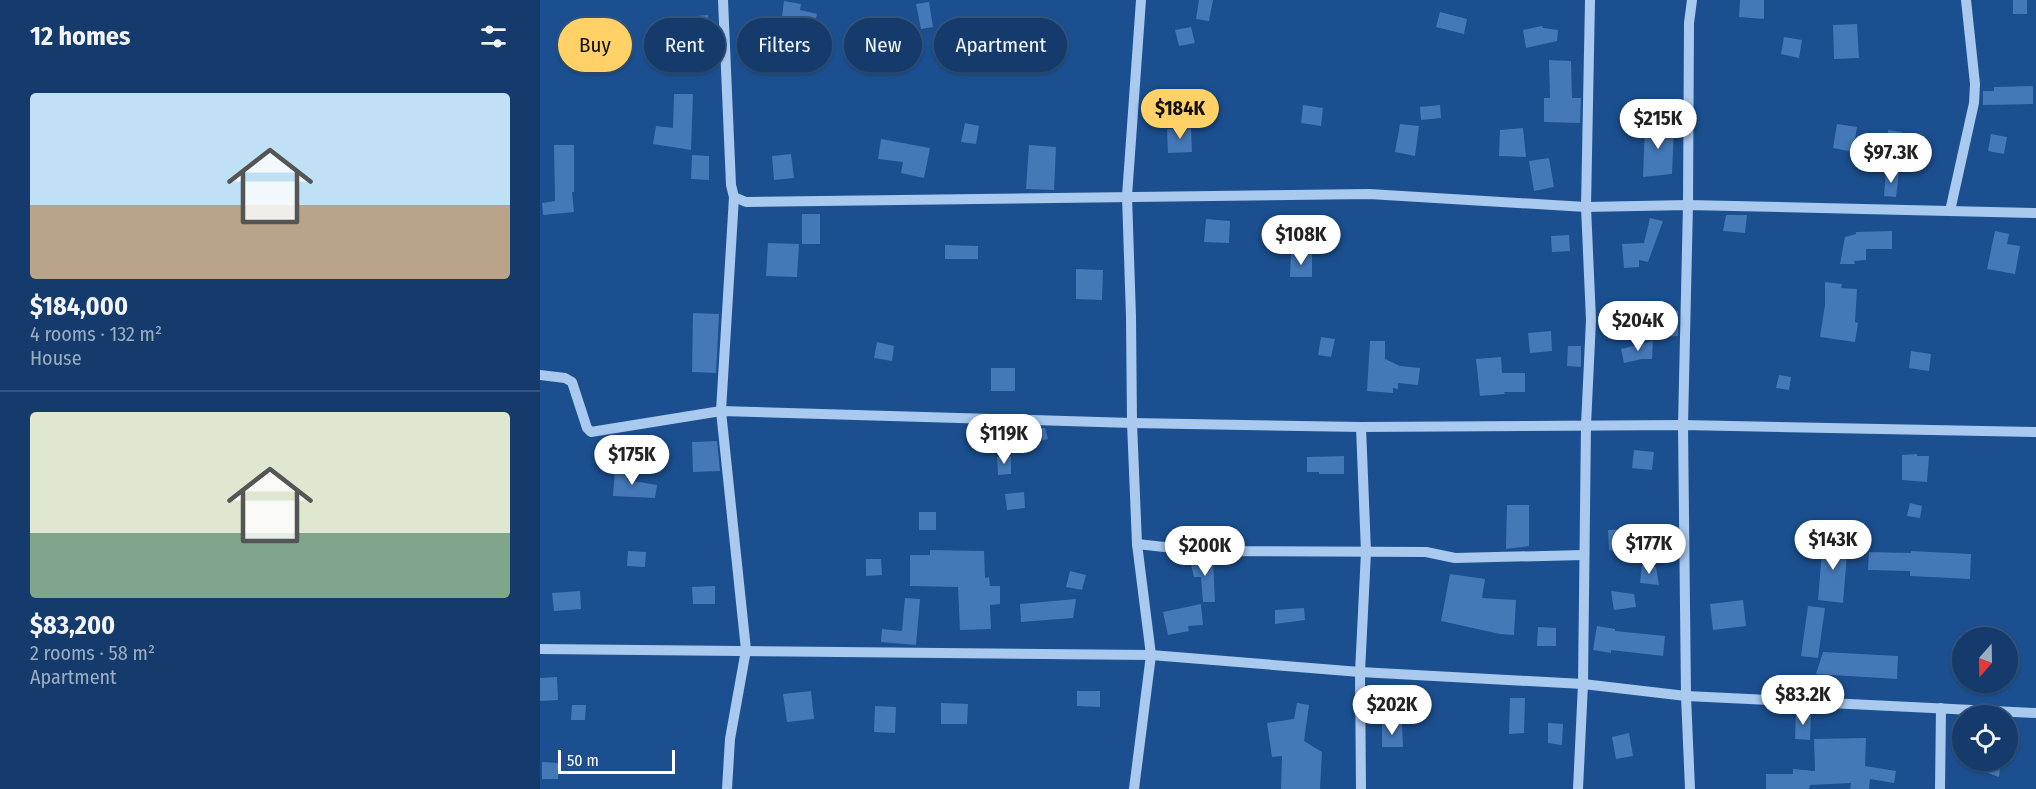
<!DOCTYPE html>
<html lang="en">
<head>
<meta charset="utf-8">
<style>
  :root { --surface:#143b6b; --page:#1d4271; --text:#f1f3f6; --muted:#9dadc1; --line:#33557e; --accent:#ffd166 }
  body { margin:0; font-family:"Fira Sans Condensed",sans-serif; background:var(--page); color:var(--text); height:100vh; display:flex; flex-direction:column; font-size:22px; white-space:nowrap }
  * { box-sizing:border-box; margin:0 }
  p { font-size:20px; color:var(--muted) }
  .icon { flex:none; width:33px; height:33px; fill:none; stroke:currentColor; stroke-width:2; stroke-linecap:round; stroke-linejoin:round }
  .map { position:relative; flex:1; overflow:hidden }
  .details { display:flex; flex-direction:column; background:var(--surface); width:540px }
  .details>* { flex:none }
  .guide { position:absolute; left:18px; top:18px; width:570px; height:54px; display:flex; gap:12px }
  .needle { width:39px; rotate:200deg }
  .controls { position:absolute; left:1412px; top:627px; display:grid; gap:12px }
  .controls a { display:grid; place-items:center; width:66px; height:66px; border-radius:50%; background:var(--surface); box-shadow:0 2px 4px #0004,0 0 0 2px var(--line); font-size:30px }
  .scale { position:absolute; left:18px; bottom:15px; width:117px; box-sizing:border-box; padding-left:6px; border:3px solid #fff; border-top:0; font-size:16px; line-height:21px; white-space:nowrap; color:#fff; -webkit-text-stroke:4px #1b4f8f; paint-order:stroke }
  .price { position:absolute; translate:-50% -51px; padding:0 14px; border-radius:21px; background:#fff; color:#222; font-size:20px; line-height:39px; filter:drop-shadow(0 2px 3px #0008) }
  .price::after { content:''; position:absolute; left:50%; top:36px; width:18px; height:14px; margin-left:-9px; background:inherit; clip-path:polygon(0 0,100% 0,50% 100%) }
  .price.selected { background:var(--accent); color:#111 }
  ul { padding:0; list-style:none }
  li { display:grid; align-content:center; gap:12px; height:318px; padding:0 30px }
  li+li { border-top:2px solid var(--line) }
  li span { display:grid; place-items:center; height:186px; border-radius:6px; color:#555 }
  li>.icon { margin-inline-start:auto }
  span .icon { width:108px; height:108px; fill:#fffc; stroke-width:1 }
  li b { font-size:26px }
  h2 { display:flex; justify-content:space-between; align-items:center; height:72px; padding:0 30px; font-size:26px }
  .pill { padding:0 21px; border-radius:27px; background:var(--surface); box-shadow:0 2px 4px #0004,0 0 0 2px var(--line); font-size:21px; line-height:54px }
  .pill.selected { background:var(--accent); color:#111 }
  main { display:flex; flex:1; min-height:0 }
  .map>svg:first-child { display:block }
  .building { fill:#4478b7 }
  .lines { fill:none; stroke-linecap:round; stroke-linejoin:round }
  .minor { stroke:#a9c9ee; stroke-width:10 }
</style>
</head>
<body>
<main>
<section class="details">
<h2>12 homes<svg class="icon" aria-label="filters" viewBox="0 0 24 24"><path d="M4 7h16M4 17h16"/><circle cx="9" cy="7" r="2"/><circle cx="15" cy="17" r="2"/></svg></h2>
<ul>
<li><span style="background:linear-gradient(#bfe0f5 60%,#b9a48a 0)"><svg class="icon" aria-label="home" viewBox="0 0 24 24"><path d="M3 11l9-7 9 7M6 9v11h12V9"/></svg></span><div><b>$184,000</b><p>4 rooms · 132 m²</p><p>House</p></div></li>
<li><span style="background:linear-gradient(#dfe7d0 65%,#7fa58c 0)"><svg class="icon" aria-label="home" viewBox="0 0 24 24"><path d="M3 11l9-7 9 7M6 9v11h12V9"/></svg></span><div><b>$83,200</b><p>2 rooms · 58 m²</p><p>Apartment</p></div></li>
</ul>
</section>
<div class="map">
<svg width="1496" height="789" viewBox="0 0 1496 789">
  <rect width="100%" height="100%" fill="#1b4f8f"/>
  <g class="building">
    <path d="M659,0H673L669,21L656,19Z"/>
    <path d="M1200,0H1224V19L1199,17Z"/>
    <rect x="1473" y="0" width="14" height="14"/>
    <path d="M244,1L261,4L260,10L277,14L274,28L241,24Z"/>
    <path d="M389,2L393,27L381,29L376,4Z"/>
    <path d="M900,12L927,19L924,34L896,27Z"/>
    <path d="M168,15L170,34L148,36L146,17Z"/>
    <path d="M1317,24L1319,58L1294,59L1293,25Z"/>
    <path d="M1002,26L1003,28L1018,30L1017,41L986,48L983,30Z"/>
    <path d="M651,27L655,43L639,46L635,30Z"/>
    <path d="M1244,37L1262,40L1259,58L1241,54Z"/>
    <path d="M493,51L489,65L454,56L455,55Z"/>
    <path d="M1009,60L1031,61L1032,98H1041L1040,123L1004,122V98H1010Z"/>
    <path d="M1493,86V104L1443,105V91H1454V87Z"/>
    <path d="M134,94H153L151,150L113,144L116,126L133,128Z"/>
    <path d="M763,105L783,108L781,126L761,123Z"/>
    <path d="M900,105L901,118L881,120L880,107Z"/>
    <path d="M425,123L439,126L436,144L421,142Z"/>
    <path d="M860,124L879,126L875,156L855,152Z"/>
    <path d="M1297,124L1317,127L1313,152L1293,148Z"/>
    <path d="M1105,125L1134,126L1132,174L1103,177Z"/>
    <path d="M651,128L652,152L628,153L627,129Z"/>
    <path d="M983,128L986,157L959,156L960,130Z"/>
    <path d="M1348,130L1362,132L1357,169H1345Z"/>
    <path d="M1451,134L1467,137L1464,154L1448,151Z"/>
    <path d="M341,139L390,148L384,178L361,173L363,162L338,159Z"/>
    <path d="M14,145H34V192H32L34,212L3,215L2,203L15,201Z"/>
    <path d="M489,145L516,147L514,190L486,189Z"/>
    <path d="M251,154L254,178L234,180L232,156Z"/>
    <path d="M152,155L169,156V180L151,179Z"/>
    <path d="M1009,158L1014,187L994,191L989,161Z"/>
    <path d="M1346,171L1359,172L1356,197L1344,196Z"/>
    <rect x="262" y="214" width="18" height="30"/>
    <path d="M1186,215H1207L1205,233L1183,231Z"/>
    <path d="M1110,218L1123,221L1108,262L1099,260V267L1084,268L1082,244L1104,243Z"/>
    <path d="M666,219L690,221L689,243L664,242Z"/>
    <path d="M1352,231V249H1326V260L1314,261L1315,264H1300L1305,237L1316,234V232Z"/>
    <path d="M1455,231L1469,234L1467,244L1480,246L1475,274L1447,269Z"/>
    <path d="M1029,235L1030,251L1012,252L1011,236Z"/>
    <path d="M228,243L259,244L257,277L226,276Z"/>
    <path d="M405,245L438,246V259H405Z"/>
    <path d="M751,254H772V277H750Z"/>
    <path d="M536,269L563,270L562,300L536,299Z"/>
    <path d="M1285,282L1302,284L1301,288L1317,289L1315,322L1318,323L1315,342L1280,337L1285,305Z"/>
    <path d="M1138,311V336L1106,338L1103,314Z"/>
    <path d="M153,313L179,314L176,373L152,372Z"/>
    <path d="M1011,331L1012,351L990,353L988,333Z"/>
    <path d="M781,337L795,339L791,357L778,355Z"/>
    <path d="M830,341H845V359L860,366L880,368L878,385L858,383V389L853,388V393L827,391Z"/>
    <path d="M1113,341L1112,359H1102L1084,363L1081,349Z"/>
    <path d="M337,342L354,346L352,361L334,358Z"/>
    <path d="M1028,346H1041V367L1027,366Z"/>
    <path d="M1371,351L1391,354L1389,371L1369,368Z"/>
    <path d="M961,357L962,373H985V392H964L965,394L940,396L936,359Z"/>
    <rect x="451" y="368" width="24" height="23"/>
    <path d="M1239,375L1251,377L1249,390L1236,388Z"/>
    <path d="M491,428H505L508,439L495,442Z"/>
    <path d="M177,441L180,471L153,472L152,442Z"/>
    <path d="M1094,450L1114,452L1112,470L1092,468Z"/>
    <path d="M1377,454V456H1389L1387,482L1362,480V455Z"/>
    <path d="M471,456V474L458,475L457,457Z"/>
    <path d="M804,456V474H779V472H767V457Z"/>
    <path d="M75,468L88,469L87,480L117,485L115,498L73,496Z"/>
    <path d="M484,492L485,508L467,510L465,494Z"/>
    <path d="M1370,503L1382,506L1380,518L1367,516Z"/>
    <path d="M967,505H989V546L966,549Z"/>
    <rect x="379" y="512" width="17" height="18"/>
    <path d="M1087,529L1081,553L1069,550L1068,530Z"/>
    <path d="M1283,539L1308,541L1303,603L1278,600Z"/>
    <path d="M390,550L444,551L445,578L449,577L450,586H460V604L450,605L451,629L420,630L418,587L370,586V555H390Z"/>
    <path d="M88,551L106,552L105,567L87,566Z"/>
    <path d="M1371,551L1431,554L1430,579L1370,576V571L1328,570L1329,552L1371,553Z"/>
    <path d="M653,558L673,559L675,602H663L661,577H654L651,565Z"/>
    <path d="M326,559H341L342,575L326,576Z"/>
    <path d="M1102,565L1116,567L1119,585L1100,583Z"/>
    <path d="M530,571L546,575L542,590L526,587Z"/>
    <path d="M910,574L945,579L942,598L976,600L974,635L960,634L901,621Z"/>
    <path d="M175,586V604H153L152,587Z"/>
    <path d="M40,591L41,609L14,611L12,593Z"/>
    <path d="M1071,591L1094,594L1096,607L1074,610Z"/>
    <path d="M365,598L380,599L376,645L341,642L342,629L362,631Z"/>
    <path d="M536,599L533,618L481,622L480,604Z"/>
    <path d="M1203,600L1206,626L1173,630L1170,604Z"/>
    <path d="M661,604L663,625L648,626L649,631L628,635L623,612Z"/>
    <path d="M1268,606L1285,608L1278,658L1261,656Z"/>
    <path d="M764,608L765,620L735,624V610Z"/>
    <path d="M1057,626L1075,629V631L1125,636L1123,656L1071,650V653L1053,650Z"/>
    <path d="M998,627L1016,628V646H997Z"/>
    <path d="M1283,652L1358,656L1357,679L1276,674Z"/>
    <path d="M17,677L18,700L0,701V678Z"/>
    <path d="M271,691L274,719L247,722L243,694Z"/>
    <path d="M537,691H560V707L537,706Z"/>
    <path d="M970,698H985L984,733L969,734Z"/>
    <path d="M401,703L428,704L427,724H401Z"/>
    <path d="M757,703L769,705L764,741L782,752L780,789H741L742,756L732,757L727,723L754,719Z"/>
    <path d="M32,705H46L45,720H31Z"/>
    <path d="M335,706L356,707L355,733L334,732Z"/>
    <path d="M1256,712L1271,713L1270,740L1255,739Z"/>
    <path d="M1008,723L1023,724L1022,745L1008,743Z"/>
    <path d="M842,724H862L863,747H842Z"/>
    <path d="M1089,733L1093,756L1076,759L1072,737Z"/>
    <path d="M1326,738L1325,766L1356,771L1354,783L1330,779L1329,789H1310L1311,783L1270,785L1269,789H1226V774H1253V769L1275,771L1274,739Z"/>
    <path d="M1443,760H1461L1459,777L1440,770Z"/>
    <path d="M2,762L19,763L18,779H2Z"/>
  </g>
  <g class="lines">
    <g class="minor">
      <path d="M183,0L191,185L194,197L206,202L829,194L1046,207L1148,205L1496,213"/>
      <path d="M1410,211L1434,103L1435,84L1426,0"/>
      <path d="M0,375L25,378L32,382L47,428L51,432L181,411L592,423L821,427L1143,425L1496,432"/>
      <path d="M597,544L661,551L886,552L915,558L1044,555"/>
      <path d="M0,649L611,655L820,672L1043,684L1146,696L1496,713"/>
      <path d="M187,789L190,739L206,650L181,411L194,197"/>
      <path d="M594,789L611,655L597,544L592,423L591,317L587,196L601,0"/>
      <path d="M821,789L820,672L826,552L821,427"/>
      <path d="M1038,789L1043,684L1046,425L1051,320L1046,207L1050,0"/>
      <path d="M1150,789L1146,696L1143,425L1148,205L1149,23L1152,0"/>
      <path d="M1400,789L1401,708"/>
    </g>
  </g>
</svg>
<div class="controls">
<a><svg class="needle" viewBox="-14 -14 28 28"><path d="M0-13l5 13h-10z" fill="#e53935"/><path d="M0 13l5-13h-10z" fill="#9dadc1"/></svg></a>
<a><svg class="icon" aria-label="locate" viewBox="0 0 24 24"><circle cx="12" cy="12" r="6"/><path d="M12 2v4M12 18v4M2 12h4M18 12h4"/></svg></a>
</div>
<div class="scale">50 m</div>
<b class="price selected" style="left:640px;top:140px">$184K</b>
<b class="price" style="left:1118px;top:150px">$215K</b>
<b class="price" style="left:1351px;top:184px">$97.3K</b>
<b class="price" style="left:761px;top:266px">$108K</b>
<b class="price" style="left:1098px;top:352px">$204K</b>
<b class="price" style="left:464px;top:465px">$119K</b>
<b class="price" style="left:92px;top:486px">$175K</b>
<b class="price" style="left:1293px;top:571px">$143K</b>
<b class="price" style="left:1109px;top:575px">$177K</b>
<b class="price" style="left:665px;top:577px">$200K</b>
<b class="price" style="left:1263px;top:726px">$83.2K</b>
<b class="price" style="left:852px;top:736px">$202K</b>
<div class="guide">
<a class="pill selected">Buy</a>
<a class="pill">Rent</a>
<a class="pill">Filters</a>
<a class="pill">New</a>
<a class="pill">Apartment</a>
</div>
</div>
</main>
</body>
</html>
